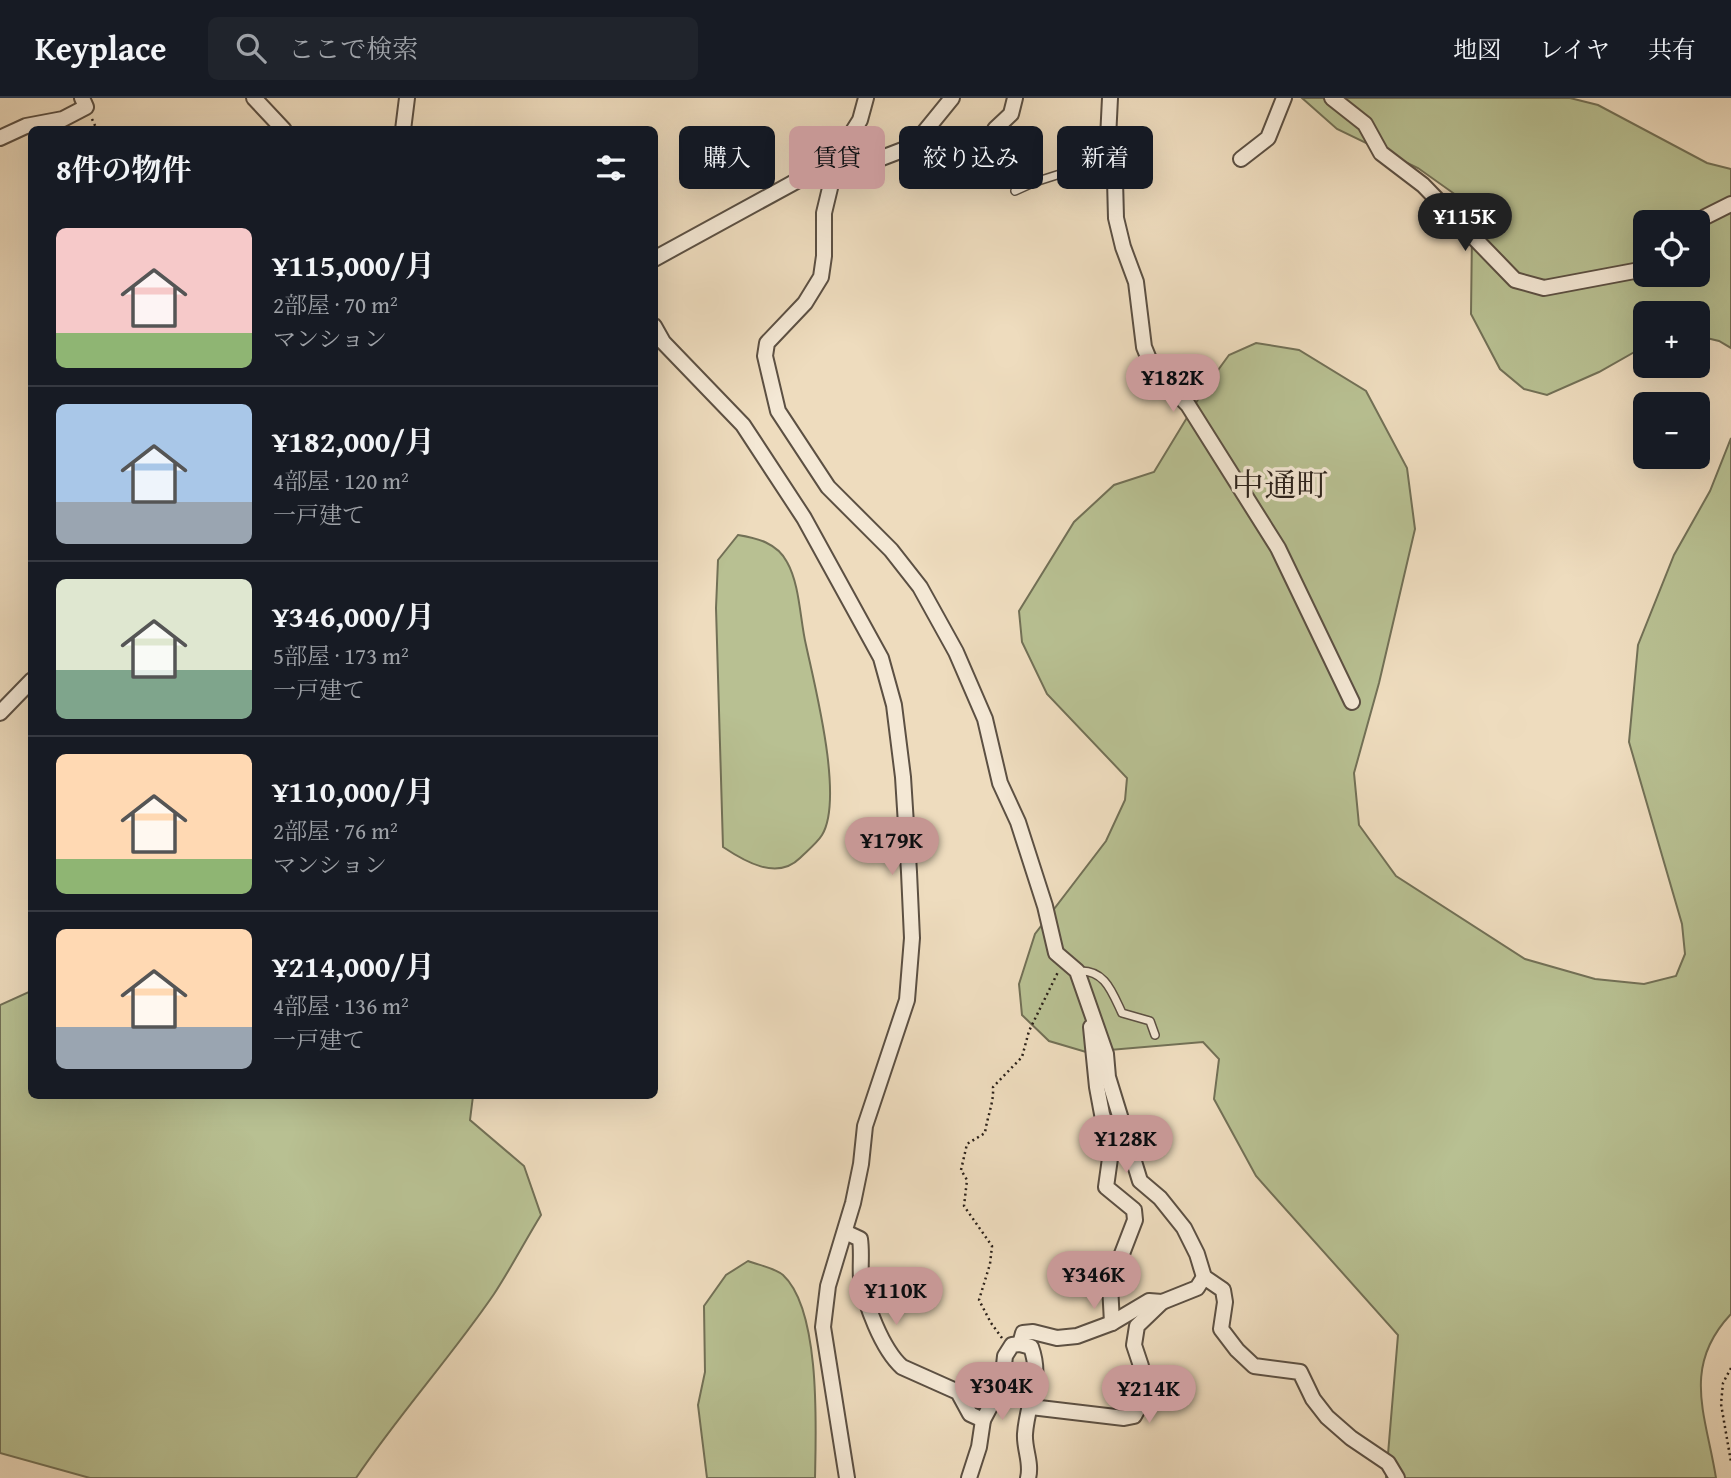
<!DOCTYPE html>
<html lang="ja">
<head>
<meta charset="utf-8">
<style>
  :root { --surface:#171b24; --page:#20242c; --text:#f1f3f6; --muted:#9ea1a6; --line:#363941; --accent:#c59692 }
  body { margin:0; font-family:"Gentium Book Plus","Noto Serif JP",serif; background:var(--page); color:var(--text); height:100vh; display:flex; flex-direction:column; font-size:26px; white-space:nowrap }
  * { box-sizing:border-box; margin:0 }
  p { font-size:23px; color:var(--muted) }
  .icon { flex:none; width:38px; height:38px; fill:none; stroke:currentColor; stroke-width:2; stroke-linecap:round; stroke-linejoin:round }
  .map { position:relative; flex:1; overflow:hidden }
  .details { position:absolute; left:28px; top:28px; width:630px; height:973px; display:flex; flex-direction:column; background:var(--surface); border-radius:10px; box-shadow:0 7px 28px #0002 }
  .details>* { flex:none }
  .top-card { position:absolute; left:679px; top:28px; width:665px; height:63px; display:flex; gap:14px }
  .tools { position:absolute; left:1633px; top:112px; display:grid; gap:14px }
  .tools a { display:grid; place-items:center; width:77px; height:77px; border-radius:10px; background:var(--surface); box-shadow:0 7px 28px #0002; font-size:35px }
  .price { position:absolute; translate:-50% -60px; padding:0 16px; border-radius:24px; background:var(--accent); color:#111; font-size:23px; line-height:46px; filter:drop-shadow(0 2px 4px #0008) }
  .price::after { content:''; position:absolute; left:50%; top:42px; width:21px; height:16px; margin-left:-10px; background:inherit; clip-path:polygon(0 0,100% 0,50% 100%) }
  .price.active { background:#222; color:#fff }
  ul { padding:0; list-style:none }
  li { display:flex; align-items:center; gap:21px; height:175px; padding:0 28px }
  li+li { border-top:2px solid var(--line) }
  li span { display:grid; place-items:center; flex:none; width:196px; height:140px; border-radius:10px; color:#555 }
  li>.icon { margin-inline-start:auto }
  span .icon { width:84px; height:84px; fill:#fffc; stroke-width:1 }
  li b { font-size:30px }
  h2 { display:flex; justify-content:space-between; align-items:center; height:84px; padding:0 28px; font-size:30px }
  .tag { padding:0 24px; border-radius:10px; background:var(--surface); box-shadow:0 7px 28px #0002; font-size:24px; line-height:63px }
  .tag.active { background:var(--accent); color:#111 }
  header { display:flex; align-items:center; gap:42px; box-sizing:border-box; height:98px; padding:0 35px; background:var(--surface); border-bottom:2px solid var(--line) }
  header strong { font-size:33px }
  nav { display:flex; gap:38px; margin-inline-start:auto; font-size:24px }
  .search { width:490px; height:63px; background:var(--page); display:flex; align-items:center; gap:18px; box-sizing:border-box; padding:0 24px; border-radius:10px; color:var(--muted); font-size:26px }
  .map>svg:first-child { display:block }
  .green { fill:#b8c092; stroke:#727056; stroke-width:2; fill-rule:evenodd }
  .lines { fill:none; stroke-linecap:round; stroke-linejoin:round }
  .service-casing { stroke:#5c5043; stroke-width:10 }
  .minor-casing { stroke:#5c5043; stroke-width:18 }
  .path { stroke:#2b211a; stroke-width:2.5; stroke-dasharray:2 3.5; stroke-linecap:butt }
  .service { stroke:#f4e8d5; stroke-width:7 }
  .minor { stroke:#f4e8d5; stroke-width:14 }
  .labels { text-anchor:middle; stroke-width:7; stroke-linejoin:round; paint-order:stroke }
  .quarter-label { font-size:32px; fill:#2b211a; stroke:#f4e8d5 }
</style>
</head>
<body>
<header>
<strong>Keyplace</strong>
<div class="search"><svg class="icon" aria-label="search" viewBox="0 0 24 24"><circle cx="10" cy="10" r="6"/><path d="M15 15l6 6"/></svg>ここで検索</div>
<nav><a>地図</a><a>レイヤ</a><a>共有</a></nav>
</header>
<div class="map">
<svg width="1731" height="1380" viewBox="0 0 1731 1380">
  <rect width="100%" height="100%" fill="#eedcbe"/>
  <filter id="stains"><feTurbulence type="fractalNoise" baseFrequency=".00286" numOctaves="4"/><feColorMatrix values="0 0 0 0 .2 0 0 0 0 .09 0 0 0 0 .02 0 0 0 .5 -.17"/></filter>
  <radialGradient id="worn" r=".72"><stop offset=".6" stop-color="#630" stop-opacity="0"/><stop offset="1" stop-color="#630" stop-opacity=".3"/></radialGradient>
  <g class="green">
    <path d="M1302,0H1570L1598,7L1707,65L1731,71V250L1719,243L1698,238V215H1645V248L1599,274L1547,297L1524,291L1500,271L1471,216L1472,134L1463,102L1418,70L1337,31ZM1645,124H1698V177H1645Z"/>
    <path d="M1256,245L1299,252L1366,293L1407,370L1415,431L1379,585L1354,675L1359,727L1396,778L1525,861L1595,881L1644,886L1676,878L1685,856L1682,826L1629,644L1638,547L1674,457L1710,393L1731,340V1216C1681,1269 1706,1317 1716,1380H1386L1398,1237L1256,1078L1214,1001L1219,961L1203,944L1086,954L1049,943L1022,917L1019,886L1035,836L1106,743L1125,702L1127,680L1047,596L1022,544L1019,513L1074,424L1114,387L1154,374L1205,290L1229,257Z"/>
    <path d="M738,437C757,440 777,445 787,464C800,487 800,522 806,547C815,589 844,701 822,737C817,745 807,753 800,760C777,783 744,763 723,749L716,510L718,462Z"/>
    <path d="M31,893L32,998H473L470,1022L524,1068L541,1117C525,1143 511,1170 494,1196C451,1259 399,1316 356,1380H90L0,1355V907Z"/>
    <path d="M748,1163C758,1167 775,1170 783,1177C821,1212 816,1331 815,1380H707L698,1307L705,1274L704,1208L726,1177Z"/>
  </g>
  <g class="lines">
    <defs>
      <g id="service">
        <path d="M1015,93L1035,84L1107,61"/>
        <path d="M1078,873C1105,871 1112,894 1122,915L1150,923L1155,937"/>
      </g>
      <g id="minor">
        <path d="M254,0L284,32"/>
        <path d="M866,0L860,22L828,73L830,90L824,115V158L821,179L805,205L767,245L765,258L778,313L828,389L891,452L920,489L956,554L985,621L1000,685L1018,724L1045,808L1056,855L1077,873L1106,956L1108,979L1140,1083L1160,1100L1184,1130L1197,1156L1204,1179L1223,1192L1225,1204L1221,1231L1237,1252L1254,1268L1300,1274L1313,1301L1327,1319L1351,1340L1388,1365L1397,1380"/>
        <path d="M1110,0L1107,61L1115,82L1116,120L1123,149L1136,184L1144,249L1153,271L1188,307L1278,450L1352,604"/>
        <path d="M1332,0L1365,26L1381,55L1423,87L1515,182L1544,190L1645,171"/>
        <path d="M995,31L1011,16L1015,0"/>
        <path d="M403,32L407,0"/>
        <path d="M0,40L26,28L63,21L86,9L82,0"/>
        <path d="M848,41L879,61L913,48L952,0"/>
        <path d="M1241,61L1268,40L1284,0"/>
        <path d="M1698,126L1705,119L1731,106"/>
        <path d="M654,161L802,80L828,73"/>
        <path d="M654,228L663,244L743,327L804,420L881,560L894,607L903,679L909,774L912,840L907,902L865,1028L861,1066L853,1105L828,1188L823,1229L847,1380"/>
        <path d="M0,615L32,582"/>
        <path d="M1091,929L1097,989L1102,1016L1112,1046L1106,1089L1134,1112L1135,1122L1110,1187L1112,1225"/>
        <path d="M845,1134L860,1141C862,1154 860,1167 861,1180C865,1206 882,1251 902,1269L958,1294L970,1316L983,1322"/>
        <path d="M1020,1246L1023,1235L1033,1234L1057,1240L1077,1238L1112,1225L1149,1203L1162,1204L1197,1190L1204,1179"/>
        <path d="M1031,1309L1124,1320L1134,1318L1140,1307L1138,1288L1141,1268L1134,1247L1137,1228L1162,1204"/>
        <path d="M969,1380L979,1349L983,1322L1002,1286L1005,1258L1012,1247L1020,1246L1031,1249C1043,1282 1027,1304 1025,1336C1024,1351 1032,1365 1028,1380"/>
      </g>
    </defs>
    <use href="#service" class="service-casing"/>
    <use href="#minor" class="minor-casing"/>
    <g class="path">
      <path d="M92,21L97,32"/>
      <path d="M1002,1240L991,1225L979,1202L990,1166L992,1148L964,1108L967,1082L961,1072L967,1046L985,1035C987,1019 994,1005 993,989L1022,959L1029,933L1058,874"/>
      <path d="M1731,1270L1723,1285L1721,1306L1731,1364"/>
    </g>
    <use href="#service" class="service"/>
    <use href="#minor" class="minor"/>
  </g>
  <g class="labels">
    <g class="quarter-label">
      <text x="1280" y="398">中通町</text>
    </g>
  </g>
  <rect width="100%" height="100%" filter="url(#stains)"/>
  <rect width="100%" height="100%" fill="url(#worn)"/>
</svg>
<div class="tools">
<a><svg class="icon" aria-label="locate" viewBox="0 0 24 24"><circle cx="12" cy="12" r="6"/><path d="M12 2v4M12 18v4M2 12h4M18 12h4"/></svg></a>
<a>+</a>
<a>−</a>
</div>
<b class="price active" style="left:1465px;top:155px">¥115K</b>
<b class="price" style="left:1173px;top:316px">¥182K</b>
<b class="price" style="left:892px;top:779px">¥179K</b>
<b class="price" style="left:1126px;top:1077px">¥128K</b>
<b class="price" style="left:1094px;top:1213px">¥346K</b>
<b class="price" style="left:896px;top:1229px">¥110K</b>
<b class="price" style="left:1002px;top:1324px">¥304K</b>
<b class="price" style="left:1149px;top:1327px">¥214K</b>
<div class="top-card">
<a class="tag">購入</a>
<a class="tag active">賃貸</a>
<a class="tag">絞り込み</a>
<a class="tag">新着</a>
</div>
<section class="details">
<h2>8件の物件<svg class="icon" aria-label="filters" viewBox="0 0 24 24"><path d="M4 7h16M4 17h16"/><circle cx="9" cy="7" r="2"/><circle cx="15" cy="17" r="2"/></svg></h2>
<ul>
<li><span style="background:linear-gradient(#f6c9c9 75%,#8fb573 0)"><svg class="icon" aria-label="home" viewBox="0 0 24 24"><path d="M3 11l9-7 9 7M6 9v11h12V9"/></svg></span><div><b>¥115,000/月</b><p>2部屋 · 70 m²</p><p>マンション</p></div></li>
<li><span style="background:linear-gradient(#a9c7e8 70%,#9aa5b1 0)"><svg class="icon" aria-label="home" viewBox="0 0 24 24"><path d="M3 11l9-7 9 7M6 9v11h12V9"/></svg></span><div><b>¥182,000/月</b><p>4部屋 · 120 m²</p><p>一戸建て</p></div></li>
<li><span style="background:linear-gradient(#dfe7d0 65%,#7fa58c 0)"><svg class="icon" aria-label="home" viewBox="0 0 24 24"><path d="M3 11l9-7 9 7M6 9v11h12V9"/></svg></span><div><b>¥346,000/月</b><p>5部屋 · 173 m²</p><p>一戸建て</p></div></li>
<li><span style="background:linear-gradient(#ffd9b3 75%,#8fb573 0)"><svg class="icon" aria-label="home" viewBox="0 0 24 24"><path d="M3 11l9-7 9 7M6 9v11h12V9"/></svg></span><div><b>¥110,000/月</b><p>2部屋 · 76 m²</p><p>マンション</p></div></li>
<li><span style="background:linear-gradient(#ffd9b3 70%,#9aa5b1 0)"><svg class="icon" aria-label="home" viewBox="0 0 24 24"><path d="M3 11l9-7 9 7M6 9v11h12V9"/></svg></span><div><b>¥214,000/月</b><p>4部屋 · 136 m²</p><p>一戸建て</p></div></li>
</ul>
</section>
</div>
</body>
</html>
